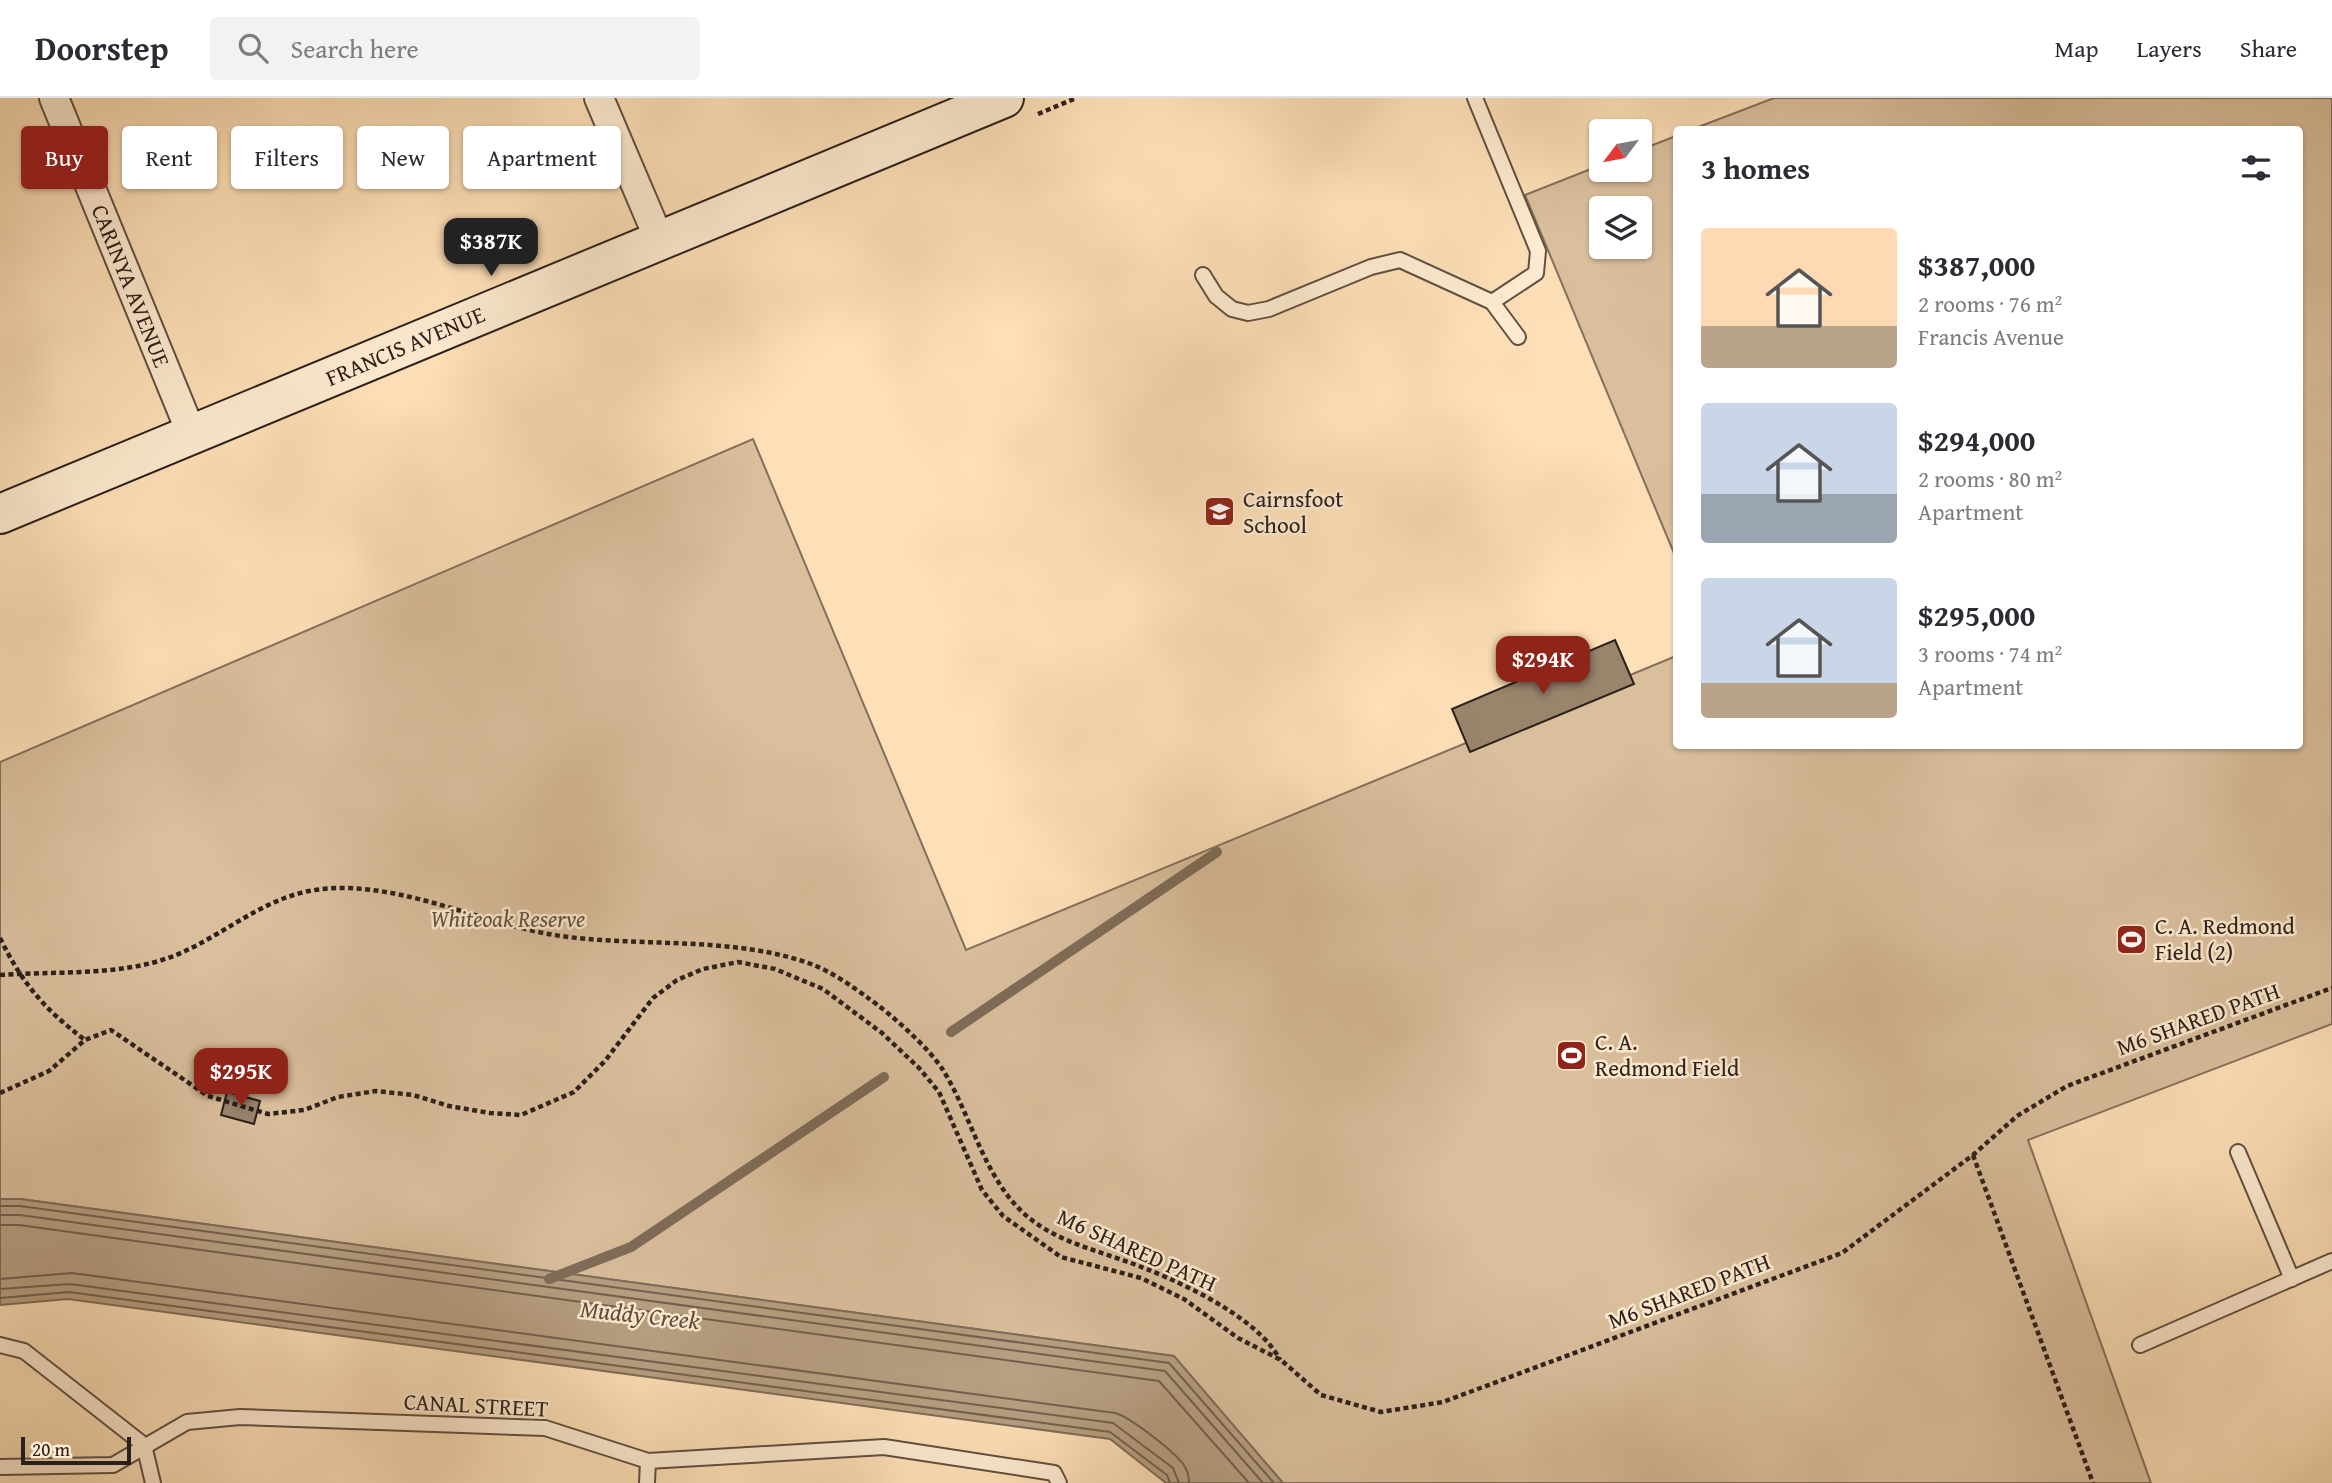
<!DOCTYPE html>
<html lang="en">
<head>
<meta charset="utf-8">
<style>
  :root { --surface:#fff; --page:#f2f2f3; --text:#2b2b33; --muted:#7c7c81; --line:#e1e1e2; --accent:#8f2418 }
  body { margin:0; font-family:"Gentium Book Plus",serif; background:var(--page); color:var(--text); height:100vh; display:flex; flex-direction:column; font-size:26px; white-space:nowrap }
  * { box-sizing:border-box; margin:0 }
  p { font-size:23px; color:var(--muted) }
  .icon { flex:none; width:38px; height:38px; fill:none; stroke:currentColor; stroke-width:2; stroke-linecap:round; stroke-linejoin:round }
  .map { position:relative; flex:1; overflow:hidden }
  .drawer { position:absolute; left:1673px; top:28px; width:630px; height:623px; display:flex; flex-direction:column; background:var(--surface); border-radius:7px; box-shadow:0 2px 5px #0004 }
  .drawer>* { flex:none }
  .top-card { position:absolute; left:21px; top:28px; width:665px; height:63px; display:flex; gap:14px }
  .needle { width:46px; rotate:238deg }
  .tools { position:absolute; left:1589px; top:21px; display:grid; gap:14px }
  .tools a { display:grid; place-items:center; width:63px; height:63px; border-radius:7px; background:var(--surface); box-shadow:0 2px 5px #0004; font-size:35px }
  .scale { position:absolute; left:21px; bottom:18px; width:110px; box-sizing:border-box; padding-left:7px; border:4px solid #2c201a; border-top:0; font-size:19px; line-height:24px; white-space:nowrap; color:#2c201a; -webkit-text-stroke:5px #feebd1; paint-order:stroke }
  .price { position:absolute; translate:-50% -60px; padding:0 16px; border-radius:14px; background:var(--accent); color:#fff; font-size:23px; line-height:46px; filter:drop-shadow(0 2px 4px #0008) }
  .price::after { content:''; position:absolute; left:50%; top:42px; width:21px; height:16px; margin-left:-10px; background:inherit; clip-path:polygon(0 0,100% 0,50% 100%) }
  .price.on { background:#222; color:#fff }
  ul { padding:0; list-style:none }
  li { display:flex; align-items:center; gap:21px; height:175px; padding:0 28px }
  li span { display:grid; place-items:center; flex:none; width:196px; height:140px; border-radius:7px; color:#555 }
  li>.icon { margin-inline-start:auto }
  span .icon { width:84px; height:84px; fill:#fffc; stroke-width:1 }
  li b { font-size:30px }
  h2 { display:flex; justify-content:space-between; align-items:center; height:84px; padding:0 28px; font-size:30px }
  .pill { padding:0 24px; border-radius:7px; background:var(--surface); box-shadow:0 2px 5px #0004; font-size:24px; line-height:63px }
  .pill.on { background:var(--accent); color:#fff }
  header { display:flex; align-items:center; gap:42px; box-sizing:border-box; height:98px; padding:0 35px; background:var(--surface); border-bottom:2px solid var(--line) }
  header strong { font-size:33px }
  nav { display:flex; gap:38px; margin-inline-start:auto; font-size:24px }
  .search { width:490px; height:63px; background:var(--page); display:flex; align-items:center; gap:18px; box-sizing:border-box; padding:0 24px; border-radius:7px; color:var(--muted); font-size:26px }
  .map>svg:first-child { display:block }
  .green { fill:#dabf9d; stroke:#83705c; stroke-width:2; fill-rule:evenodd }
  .water { fill:#b79f82; stroke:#7f6c58; stroke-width:2 }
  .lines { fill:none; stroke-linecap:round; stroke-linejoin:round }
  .shore { stroke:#72604e; stroke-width:2 }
  .stream { stroke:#7f6c58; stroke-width:10 }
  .building { fill:#99846c; stroke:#2c201a; stroke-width:2 }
  .lane-casing { stroke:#605042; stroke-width:18 }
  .street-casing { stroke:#605042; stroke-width:32 }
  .secondary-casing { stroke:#2c201a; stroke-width:42 }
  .path { stroke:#2c201a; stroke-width:4.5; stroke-dasharray:5 3.5; stroke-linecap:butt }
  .lane { stroke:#feebd1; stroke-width:14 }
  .street { stroke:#feebd1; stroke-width:28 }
  .secondary { stroke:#feebd1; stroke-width:38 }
  .labels { text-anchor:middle; stroke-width:5; stroke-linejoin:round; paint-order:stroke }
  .street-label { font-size:23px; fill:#2c201a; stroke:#feebd1 }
  .poi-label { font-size:23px; fill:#2c201a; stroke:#feebd1; text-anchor:start }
  .park-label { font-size:23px; font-style:italic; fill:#605041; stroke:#feebd1 }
  .water-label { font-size:24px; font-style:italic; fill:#5d4c3e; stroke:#feebd1 }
</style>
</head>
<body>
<header>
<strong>Doorstep</strong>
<div class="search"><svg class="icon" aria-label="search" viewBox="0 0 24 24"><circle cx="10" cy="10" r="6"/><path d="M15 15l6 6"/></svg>Search here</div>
<nav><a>Map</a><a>Layers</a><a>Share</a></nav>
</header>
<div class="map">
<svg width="2332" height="1385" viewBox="0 0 2332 1385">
  <rect width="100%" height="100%" fill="#fee0b8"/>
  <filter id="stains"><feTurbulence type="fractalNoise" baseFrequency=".00286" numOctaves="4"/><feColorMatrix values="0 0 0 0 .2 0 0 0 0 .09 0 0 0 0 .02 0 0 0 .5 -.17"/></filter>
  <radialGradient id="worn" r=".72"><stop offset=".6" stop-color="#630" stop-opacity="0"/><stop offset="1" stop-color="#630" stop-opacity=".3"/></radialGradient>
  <g class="green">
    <path d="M1774,0H2332V926L2028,1042L2151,1385H1283L1173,1258L21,1101H0V664L753,341L966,852L1676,558V648H2300V32L1693,31Z"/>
    <path d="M1676,38V460L1525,97L1601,67V72H1640V52ZM1640,110V149H1601V110Z"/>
  </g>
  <path class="water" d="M0,1101H20L1174,1258L1283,1385H1166L1110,1341L68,1201L0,1207Z"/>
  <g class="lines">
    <g class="shore">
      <path d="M0,1108H20L1169,1265L1274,1385"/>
      <path d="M0,1117H20L1165,1273L1263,1385"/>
      <path d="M0,1127H19L1159,1283L1249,1385"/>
      <path d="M0,1181L72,1175L1115,1315C1130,1319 1177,1355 1185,1369C1188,1374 1189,1379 1189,1385"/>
      <path d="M0,1191L70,1186L1113,1325L1173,1370L1179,1385"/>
      <path d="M0,1200L69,1194L1110,1334L1167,1377L1170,1385"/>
    </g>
    <g class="stream">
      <path d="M951,934L1217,754"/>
      <path d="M549,1181L631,1149L884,979"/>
    </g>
  </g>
  <g class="building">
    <path d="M1615,542L1634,586L1470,654L1452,611Z"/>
    <path d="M227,994L260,1003L254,1026L221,1017Z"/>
  </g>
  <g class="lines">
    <defs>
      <g id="lane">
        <path d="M1475,0L1538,153L1536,175L1492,204"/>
        <path d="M1203,177L1216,198L1232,211L1248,215L1269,211L1371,169L1400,162L1492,204L1518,239"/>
        <path d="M2238,1054L2292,1181"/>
        <path d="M0,1247L24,1253L144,1347"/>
        <path d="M2140,1247L2332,1163"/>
        <path d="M144,1347L153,1385"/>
        <path d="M0,1369L113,1367L187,1324L240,1319L545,1330L648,1363L884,1349L1054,1375L1059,1385"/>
        <path d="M647,1385L648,1363"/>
      </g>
      <g id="street">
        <path d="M54,0L192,337"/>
        <path d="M599,0L659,141"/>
      </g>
      <path id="secondary" d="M0,416L1004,0"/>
    </defs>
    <use href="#lane" class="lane-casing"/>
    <use href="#street" class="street-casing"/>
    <use href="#secondary" class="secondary-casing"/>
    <g class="path">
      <path d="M1038,16L1076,0"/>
      <path d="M0,840C22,885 44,911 85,942"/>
      <path d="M0,877C54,873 110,878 162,862C214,846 254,804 309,793C389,778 475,824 554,837C638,850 730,837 811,866C830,873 852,888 868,900C890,915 929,950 943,972C973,1020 985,1087 1033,1123C1061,1144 1095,1152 1128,1164C1173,1180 1258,1218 1280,1262"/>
      <path d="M0,995L49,973L85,942L111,932L208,998L268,1016L304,1012L338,999L376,993L413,997L449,1008L490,1015L521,1017L574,994L605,963L653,900L677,882L703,871L738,864L775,871L823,891L882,935L919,970L939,994L982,1092L1003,1118L1061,1159L1141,1180L1184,1201L1238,1240L1281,1262L1321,1297L1381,1314L1443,1304L1842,1155L1973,1057L2017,1018L2067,988L2332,890"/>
      <path d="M1973,1057L2093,1385"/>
    </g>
    <use href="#lane" class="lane"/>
    <use href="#street" class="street"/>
    <use href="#secondary" class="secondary"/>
  </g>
  <defs>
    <symbol id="school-square" viewBox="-11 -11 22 22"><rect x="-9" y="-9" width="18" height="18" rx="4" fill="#8f2418" stroke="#feebd1"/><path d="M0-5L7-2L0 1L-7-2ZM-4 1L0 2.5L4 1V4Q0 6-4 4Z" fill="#fff"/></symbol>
    <symbol id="stadium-square" viewBox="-11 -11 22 22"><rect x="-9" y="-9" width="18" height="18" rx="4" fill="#8f2418" stroke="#feebd1"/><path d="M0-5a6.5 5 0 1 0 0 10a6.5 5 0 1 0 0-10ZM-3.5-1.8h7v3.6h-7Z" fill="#fff"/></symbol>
  </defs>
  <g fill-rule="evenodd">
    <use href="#school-square" x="1202" y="396" width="35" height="35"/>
    <use href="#stadium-square" x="2114" y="824" width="35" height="35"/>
    <use href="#stadium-square" x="1554" y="940" width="35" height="35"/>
  </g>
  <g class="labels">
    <g class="street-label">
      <text transform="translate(131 188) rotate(68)" y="8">CARINYA AVENUE</text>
      <text transform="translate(405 248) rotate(-23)" y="8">FRANCIS AVENUE</text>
      <text transform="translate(2198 921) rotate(-20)" y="8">M6 SHARED PATH</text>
      <text transform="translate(1137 1152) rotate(24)" y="8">M6 SHARED PATH</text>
      <text transform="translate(1689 1193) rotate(-21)" y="8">M6 SHARED PATH</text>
      <text transform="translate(476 1307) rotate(3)" y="8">CANAL STREET</text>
    </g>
    <g class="poi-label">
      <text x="1243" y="409">Cairnsfoot<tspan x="1243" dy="26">School</tspan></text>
      <text x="2155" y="836">C. A. Redmond<tspan x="2155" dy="26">Field (2)</tspan></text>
      <text x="1595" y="952">C. A.<tspan x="1595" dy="26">Redmond Field</tspan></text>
    </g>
    <g class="park-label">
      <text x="508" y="829">Whiteoak Reserve</text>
    </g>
    <g class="water-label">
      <text transform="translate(640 1217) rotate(6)" y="8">Muddy Creek</text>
    </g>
  </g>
  <rect width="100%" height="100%" filter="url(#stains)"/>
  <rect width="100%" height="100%" fill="url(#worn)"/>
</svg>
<div class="tools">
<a><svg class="needle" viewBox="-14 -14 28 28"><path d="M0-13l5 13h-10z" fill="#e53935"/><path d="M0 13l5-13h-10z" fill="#7c7c81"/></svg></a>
<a><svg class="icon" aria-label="layers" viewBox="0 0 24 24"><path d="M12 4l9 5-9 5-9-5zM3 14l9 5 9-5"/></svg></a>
</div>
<div class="scale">20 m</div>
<b class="price on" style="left:491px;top:180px">$387K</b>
<b class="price" style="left:1543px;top:598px">$294K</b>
<b class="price" style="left:241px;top:1010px">$295K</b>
<div class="top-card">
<a class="pill on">Buy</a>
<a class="pill">Rent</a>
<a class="pill">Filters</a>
<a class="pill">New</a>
<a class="pill">Apartment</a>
</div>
<section class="drawer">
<h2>3 homes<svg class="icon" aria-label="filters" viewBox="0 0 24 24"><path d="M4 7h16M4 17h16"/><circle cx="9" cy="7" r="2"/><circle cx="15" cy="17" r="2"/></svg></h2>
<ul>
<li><span style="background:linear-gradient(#ffd9b3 70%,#b9a48a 0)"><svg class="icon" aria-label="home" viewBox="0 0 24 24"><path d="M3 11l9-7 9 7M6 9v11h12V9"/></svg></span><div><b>$387,000</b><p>2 rooms · 76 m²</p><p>Francis Avenue</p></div></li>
<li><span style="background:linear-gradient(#c9d6e8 65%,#9aa5b1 0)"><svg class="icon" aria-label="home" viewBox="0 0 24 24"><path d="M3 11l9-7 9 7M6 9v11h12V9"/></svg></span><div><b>$294,000</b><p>2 rooms · 80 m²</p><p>Apartment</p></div></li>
<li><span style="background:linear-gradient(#c9d6e8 75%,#b9a48a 0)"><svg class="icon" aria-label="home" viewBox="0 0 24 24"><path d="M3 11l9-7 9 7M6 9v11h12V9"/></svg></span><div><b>$295,000</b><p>3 rooms · 74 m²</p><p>Apartment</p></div></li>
</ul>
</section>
</div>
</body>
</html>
